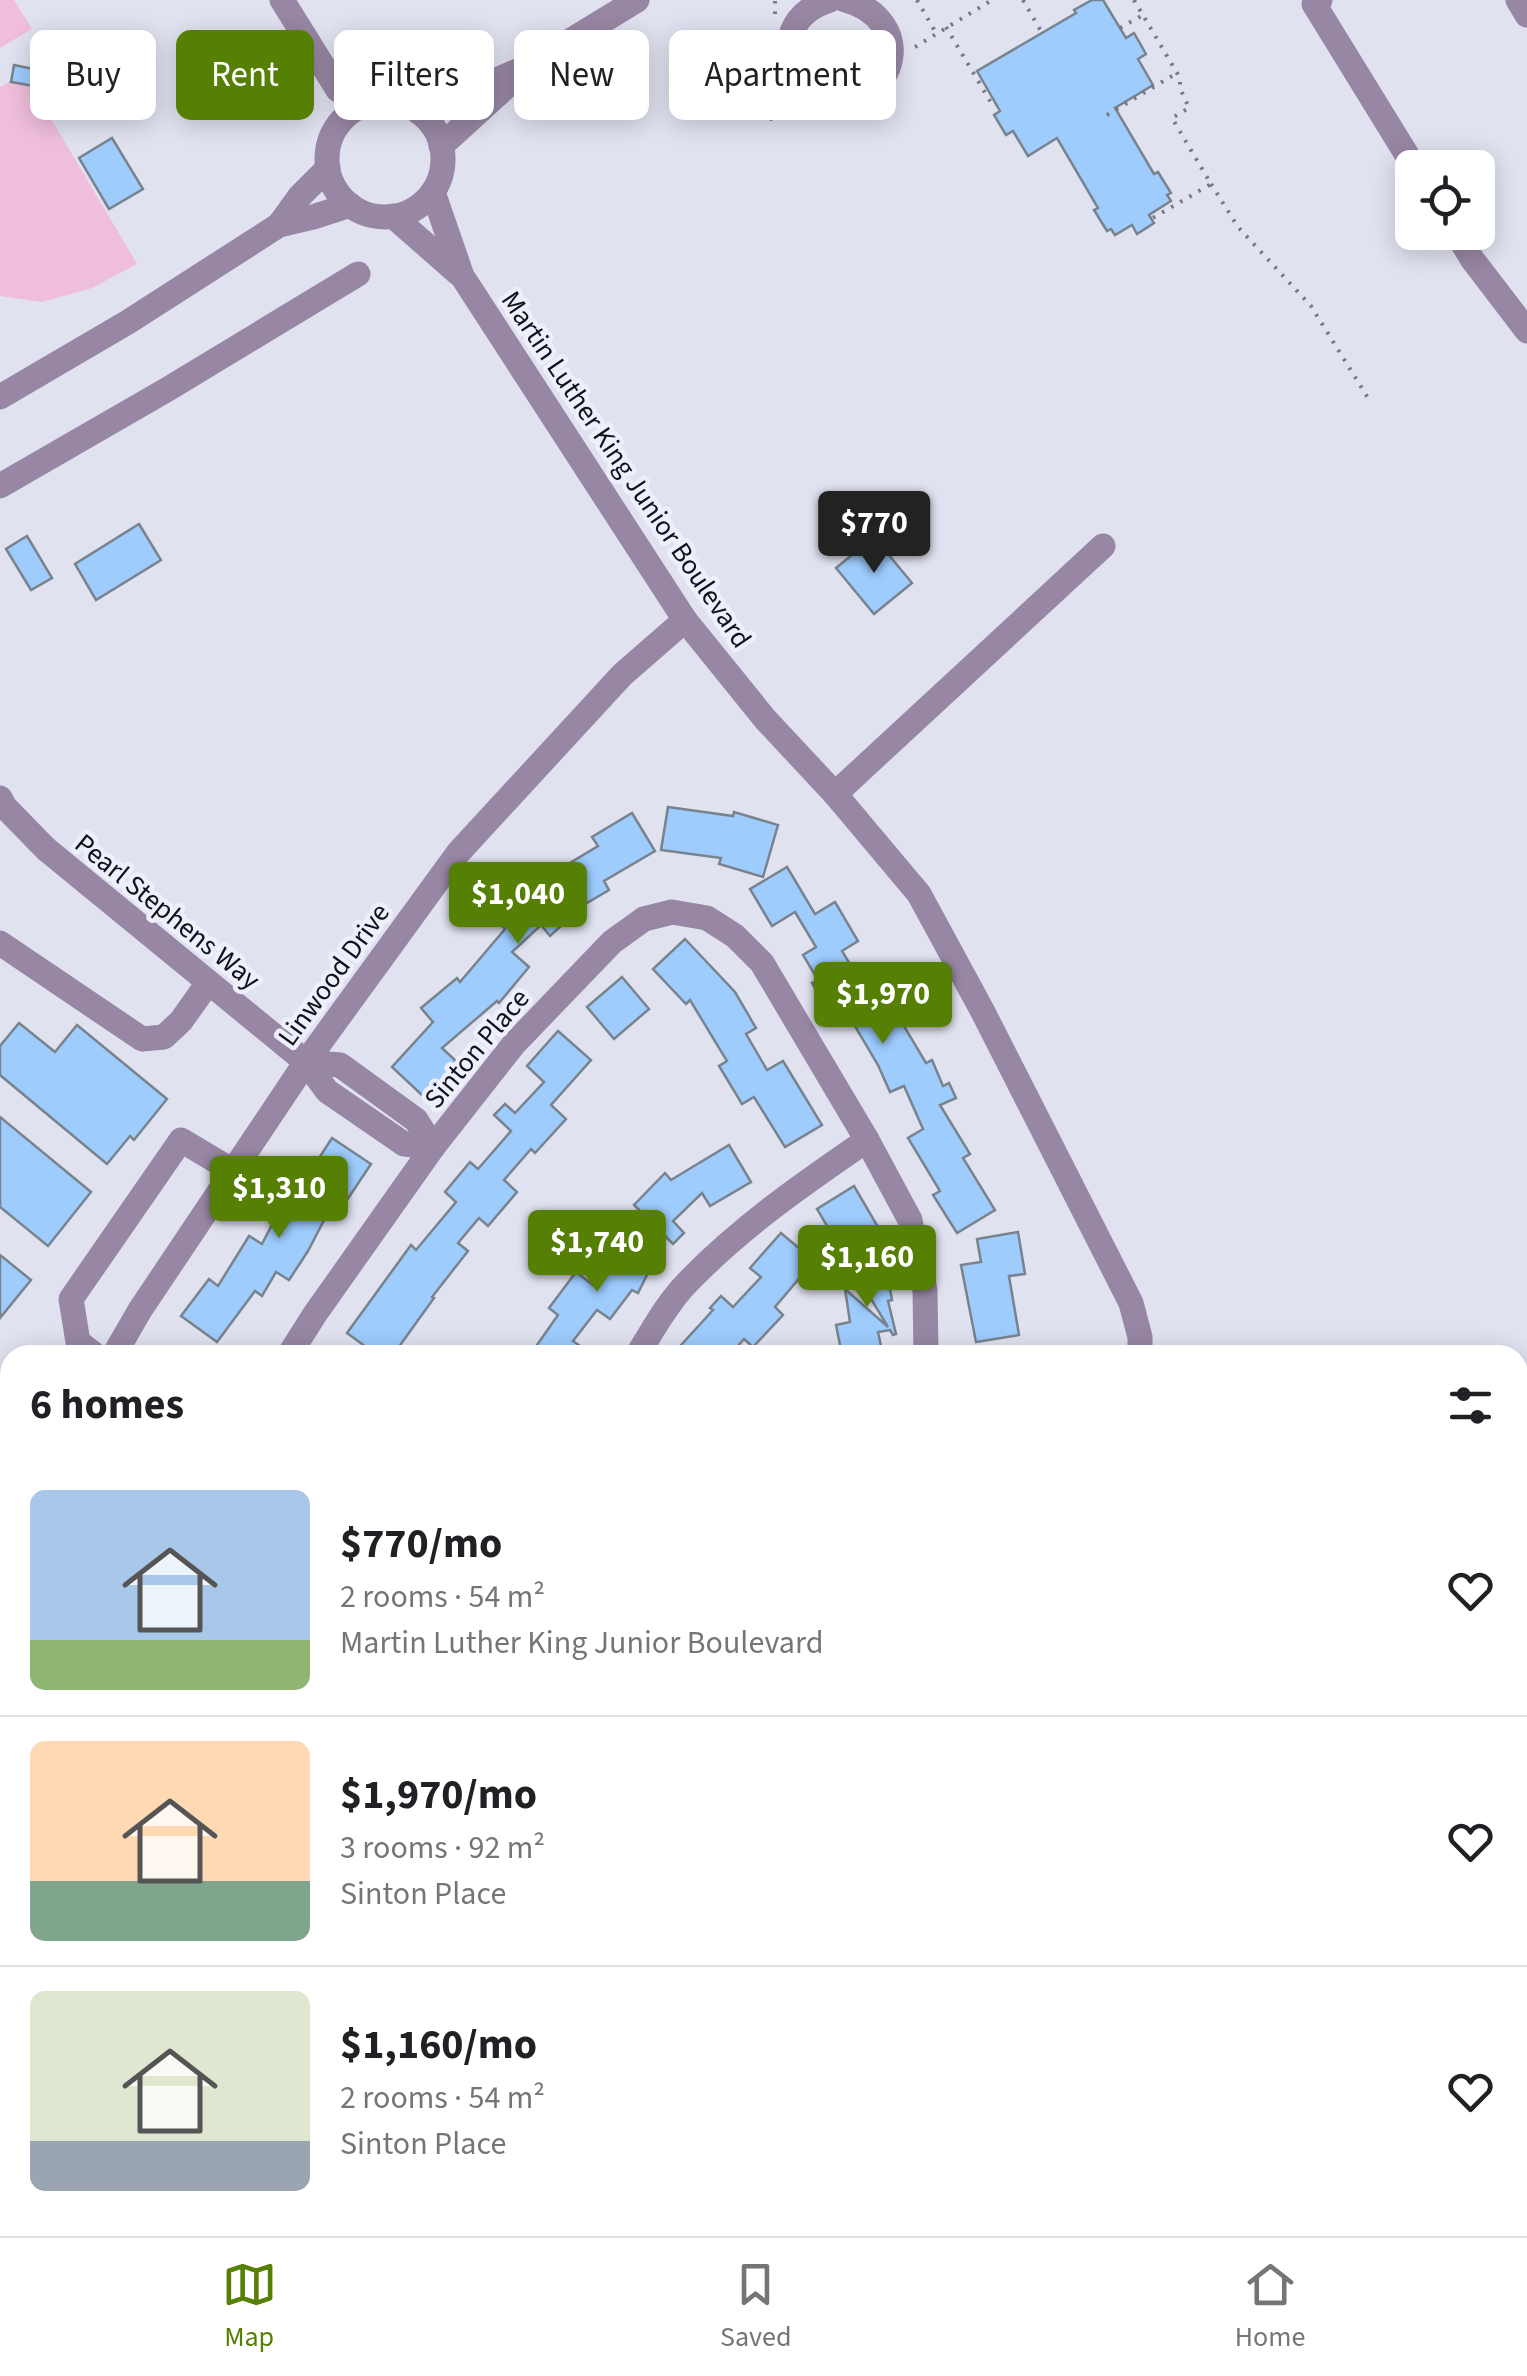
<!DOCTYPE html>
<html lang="en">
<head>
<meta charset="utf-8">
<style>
  :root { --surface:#fff; --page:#f6f6f6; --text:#202124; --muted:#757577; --line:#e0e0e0; --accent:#568003 }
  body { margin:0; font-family:"Source Sans 3",sans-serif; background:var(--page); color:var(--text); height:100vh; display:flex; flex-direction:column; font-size:38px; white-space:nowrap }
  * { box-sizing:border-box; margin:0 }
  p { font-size:32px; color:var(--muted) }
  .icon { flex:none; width:55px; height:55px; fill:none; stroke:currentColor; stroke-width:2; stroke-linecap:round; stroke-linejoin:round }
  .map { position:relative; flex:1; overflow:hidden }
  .sheet { position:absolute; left:0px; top:1345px; width:1528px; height:892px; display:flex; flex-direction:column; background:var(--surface); border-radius:30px 30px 0 0; box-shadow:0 5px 25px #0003 }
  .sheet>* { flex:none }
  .hud { position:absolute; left:30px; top:30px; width:1000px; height:90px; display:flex; gap:20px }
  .controls { position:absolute; left:1395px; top:150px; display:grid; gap:20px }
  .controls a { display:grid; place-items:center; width:100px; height:100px; border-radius:15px; background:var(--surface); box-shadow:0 5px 25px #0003; font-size:50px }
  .price { position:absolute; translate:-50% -85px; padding:0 22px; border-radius:10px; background:var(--accent); color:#fff; font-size:32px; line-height:65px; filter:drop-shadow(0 2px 5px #0008) }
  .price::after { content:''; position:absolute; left:50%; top:60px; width:30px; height:22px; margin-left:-15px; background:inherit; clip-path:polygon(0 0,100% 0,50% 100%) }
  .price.on { background:#222; color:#fff }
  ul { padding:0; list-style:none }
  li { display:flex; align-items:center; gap:30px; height:250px; padding:0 30px }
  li+li { border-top:2px solid var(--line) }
  li span { display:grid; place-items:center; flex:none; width:280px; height:200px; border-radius:15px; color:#555 }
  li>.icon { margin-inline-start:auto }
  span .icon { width:120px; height:120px; fill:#fffc; stroke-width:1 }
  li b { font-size:42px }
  h2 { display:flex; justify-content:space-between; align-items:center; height:120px; padding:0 30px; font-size:42px }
  .pill { padding:0 35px; border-radius:15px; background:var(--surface); box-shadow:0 5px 25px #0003; font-size:35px; line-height:90px }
  .pill.on { background:var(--accent); color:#fff }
  .menu { display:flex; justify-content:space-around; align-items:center; height:140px; border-top:2px solid var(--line); background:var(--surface); font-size:28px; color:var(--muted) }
  .menu a { display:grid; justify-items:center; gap:5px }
  .menu .on { color:var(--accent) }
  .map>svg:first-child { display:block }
  .green { fill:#efbedc }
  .building { fill:#9eccfd; stroke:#79838d; stroke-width:2.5 }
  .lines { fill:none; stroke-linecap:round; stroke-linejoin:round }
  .path { stroke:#767881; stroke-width:4; stroke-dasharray:2.5 8; stroke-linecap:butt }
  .minor { stroke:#9887a4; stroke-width:25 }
  .labels { text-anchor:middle; stroke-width:9; stroke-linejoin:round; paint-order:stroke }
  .street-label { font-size:28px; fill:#111217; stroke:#edeffd }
</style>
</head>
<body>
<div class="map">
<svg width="1527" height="2236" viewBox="0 0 1527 2236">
  <rect width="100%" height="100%" fill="#e0e2f0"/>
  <g class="green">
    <path d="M0,0H14L32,29L0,48Z"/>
    <path d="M24,73L137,264L92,288L42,302L0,296V87Z"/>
  </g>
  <g class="building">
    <path d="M1092,0H1103L1126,38L1134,33L1146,54L1138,59L1153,85L1115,108L1154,174L1158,172L1171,193L1167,195L1171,201L1149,215L1154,223L1137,234L1132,225L1115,235L1111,229L1107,231L1094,210L1098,208L1057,138L1028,156L1013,131L1006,135L994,115L1000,111L977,71L1076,13L1074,10Z"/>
    <path d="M14,65L38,70L34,86L11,82Z"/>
    <path d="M112,138L143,189L109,209L79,158Z"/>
    <path d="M139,524L161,560L96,600L75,564Z"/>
    <path d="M27,536L52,578L31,590L6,549Z"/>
    <path d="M874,537L912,583L874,614L836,568Z"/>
    <path d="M668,807L733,816L734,812L778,825L763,877L719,864L721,858L661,850Z"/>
    <path d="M632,813L655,851L604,881L609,890L558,920L562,925L550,936L541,925L512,952L529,967L499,1003L497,1001L442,1048L457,1062L424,1097L392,1067L433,1022L421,1008L457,978L460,982L505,929L492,915L525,885L528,888L598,846L592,837Z"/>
    <path d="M787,867L815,914L835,902L858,941L842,951L879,1013L892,1006L926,1063L932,1060L943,1086L949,1083L956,1098L940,1105L970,1154L963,1158L995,1210L957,1233L933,1195L940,1191L908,1138L923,1129L904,1086L890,1092L878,1065L849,1016L836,1024L812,983L818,980L803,955L816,947L795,912L772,926L750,889Z"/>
    <path d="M685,939L735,992L756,1028L746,1034L767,1070L783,1061L822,1125L785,1147L754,1097L742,1104L719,1066L727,1061L690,1000L686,1004L653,969Z"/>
    <path d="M622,977L649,1009L614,1039L587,1007Z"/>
    <path d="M19,1023L55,1052L77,1025L167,1099L134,1140L130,1136L107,1164L0,1075V1046Z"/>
    <path d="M558,1031L591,1060L551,1105L566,1119L535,1153L531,1149L504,1180L517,1192L488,1226L479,1218L458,1243L468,1251L432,1297L434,1298L393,1355H377L347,1333L411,1245L416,1250L456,1202L445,1192L470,1162L478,1169L511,1131L494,1115L505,1104L515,1113L544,1082L527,1066Z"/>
    <path d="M0,1117L91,1192L48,1246L0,1207Z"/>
    <path d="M332,1138L371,1164L345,1203L336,1197L308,1251L289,1280L276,1272L262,1296L255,1291L217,1342L181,1316L209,1279L218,1286L249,1236L262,1244L291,1188L297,1192Z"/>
    <path d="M729,1145L751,1182L710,1206L702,1193L673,1221L684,1233L673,1244L634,1205L665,1173L671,1180Z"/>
    <path d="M854,1186L878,1227L839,1250L836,1235L834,1238L817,1209Z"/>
    <path d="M621,1231L659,1251L638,1293L632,1290L610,1319L597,1310L573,1341L593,1355H530L558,1315L549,1308L576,1272L593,1285Z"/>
    <path d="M1018,1232L1025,1274L1009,1276L1019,1335L976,1342L961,1265L981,1262L977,1239Z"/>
    <path d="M781,1233L814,1261L775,1307L783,1315L753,1347L744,1339L730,1355H672L713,1310L710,1308L721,1296L733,1307L761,1277L750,1268Z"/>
    <path d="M0,1255L31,1280L0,1318Z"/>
    <path d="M884,1255L888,1275L881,1279L888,1278L892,1300L888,1301L896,1334L893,1335L890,1330L878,1332L883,1355H842L836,1325L850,1322L845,1289L888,1327L848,1261Z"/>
  </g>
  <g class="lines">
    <g class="path">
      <path d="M917,0L936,33"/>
      <path d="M1023,0L1042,33"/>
      <path d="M1134,0L1180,78V88L1189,108L1172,118L1211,184L1151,219"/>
      <path d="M775,14V0"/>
      <path d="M946,27L993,106L996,104"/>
      <path d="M1120,28L1143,15"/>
      <path d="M915,47L992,0"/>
      <path d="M768,58L762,68L748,79L771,119L783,111L797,110"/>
      <path d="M1107,115L1177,73"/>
      <path d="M1211,184L1238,227L1311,306L1368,398"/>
    </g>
    <g class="minor">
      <path d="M282,0L338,90"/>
      <path d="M830,0C749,25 803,132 862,96C873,89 883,81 888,68C900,34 876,8 845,0"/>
      <path d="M1320,0L1314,4L1415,168"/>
      <path d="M1518,0L1527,15"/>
      <circle cx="385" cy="159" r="58"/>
      <path d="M420,113L529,66L637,0"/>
      <path d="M441,146L510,83"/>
      <path d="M433,192L462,276L685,620L765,719L835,794L919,894L983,1012L1131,1303L1140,1337V1355"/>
      <path d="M393,216L458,273"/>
      <path d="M279,225L313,217L350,205"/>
      <path d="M1456,232L1472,259L1527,331"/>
      <path d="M0,397L128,322L279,225L300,196L328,168"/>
      <path d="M0,486L168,389L358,274"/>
      <path d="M835,794L1103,546"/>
      <path d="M0,798L5,807L46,849L306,1062L327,1091L404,1144L433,1147"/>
      <path d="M0,943L142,1039L164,1037L181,1021L208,983"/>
      <path d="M306,1062L340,1065L416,1120L433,1147"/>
      <path d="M95,1355L78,1342L71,1299L181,1140L233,1171"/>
      <path d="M114,1355L140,1310L306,1062L458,853L622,675L685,620"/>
      <path d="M289,1355L315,1314L433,1147L514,1044L612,942L644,919L672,912L707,918L735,936L762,963L867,1140L910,1220L925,1290L926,1355"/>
      <path d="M637,1355C652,1332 666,1305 685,1285C739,1228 803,1184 867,1140"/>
      <path d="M1518,2169L1527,2186"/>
      <path d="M0,2218L10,2211"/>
      <path d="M1518,2219L1527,2214"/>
      <path d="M1461,2228L1466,2236"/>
      <path d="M1387,2236L1402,2228"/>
    </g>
  </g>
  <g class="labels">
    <g class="street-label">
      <text transform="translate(627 469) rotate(56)" y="10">Martin Luther King Junior Boulevard</text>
      <text transform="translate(168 911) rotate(39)" y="10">Pearl Stephens Way</text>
      <text transform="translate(333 974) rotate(-54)" y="10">Linwood Drive</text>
      <text transform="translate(476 1048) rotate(-50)" y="10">Sinton Place</text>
    </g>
  </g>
</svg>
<div class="controls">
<a><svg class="icon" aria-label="locate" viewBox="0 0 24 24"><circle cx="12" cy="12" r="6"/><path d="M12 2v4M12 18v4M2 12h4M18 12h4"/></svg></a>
</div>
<b class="price on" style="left:874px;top:576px">$770</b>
<b class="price" style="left:518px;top:947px">$1,040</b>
<b class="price" style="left:883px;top:1047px">$1,970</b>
<b class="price" style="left:279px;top:1241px">$1,310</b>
<b class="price" style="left:597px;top:1295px">$1,740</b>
<b class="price" style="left:867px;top:1310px">$1,160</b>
<div class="hud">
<a class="pill">Buy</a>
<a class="pill on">Rent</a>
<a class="pill">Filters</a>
<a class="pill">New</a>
<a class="pill">Apartment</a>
</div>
<section class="sheet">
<h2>6 homes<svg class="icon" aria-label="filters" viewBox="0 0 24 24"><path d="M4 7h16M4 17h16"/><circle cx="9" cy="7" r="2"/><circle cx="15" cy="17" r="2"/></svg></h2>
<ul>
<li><span style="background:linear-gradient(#a9c7e8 75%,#8fb573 0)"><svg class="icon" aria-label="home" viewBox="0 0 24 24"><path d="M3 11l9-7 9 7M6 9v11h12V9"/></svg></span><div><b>$770/mo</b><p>2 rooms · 54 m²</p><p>Martin Luther King Junior Boulevard</p></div><svg class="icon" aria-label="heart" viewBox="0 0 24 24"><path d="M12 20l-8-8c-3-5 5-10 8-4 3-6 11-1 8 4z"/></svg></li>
<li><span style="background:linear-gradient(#ffd9b3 70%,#7fa58c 0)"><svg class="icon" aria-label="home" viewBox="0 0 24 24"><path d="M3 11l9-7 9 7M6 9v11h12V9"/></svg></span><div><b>$1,970/mo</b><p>3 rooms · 92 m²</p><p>Sinton Place</p></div><svg class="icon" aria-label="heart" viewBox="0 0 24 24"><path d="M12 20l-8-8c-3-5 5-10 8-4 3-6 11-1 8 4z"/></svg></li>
<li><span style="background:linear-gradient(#dfe7d0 75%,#9aa5b1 0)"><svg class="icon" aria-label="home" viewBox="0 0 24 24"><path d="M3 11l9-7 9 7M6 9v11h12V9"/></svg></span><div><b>$1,160/mo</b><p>2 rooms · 54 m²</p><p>Sinton Place</p></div><svg class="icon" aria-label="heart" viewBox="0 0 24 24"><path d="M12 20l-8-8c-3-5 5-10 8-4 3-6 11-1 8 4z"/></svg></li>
</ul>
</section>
</div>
<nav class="menu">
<a class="on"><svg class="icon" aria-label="map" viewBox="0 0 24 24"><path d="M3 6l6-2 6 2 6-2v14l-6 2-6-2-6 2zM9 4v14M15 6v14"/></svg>Map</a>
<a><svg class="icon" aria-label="saved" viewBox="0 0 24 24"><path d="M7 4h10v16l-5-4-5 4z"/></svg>Saved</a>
<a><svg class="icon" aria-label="home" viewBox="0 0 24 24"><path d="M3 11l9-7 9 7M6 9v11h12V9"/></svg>Home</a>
</nav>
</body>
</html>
